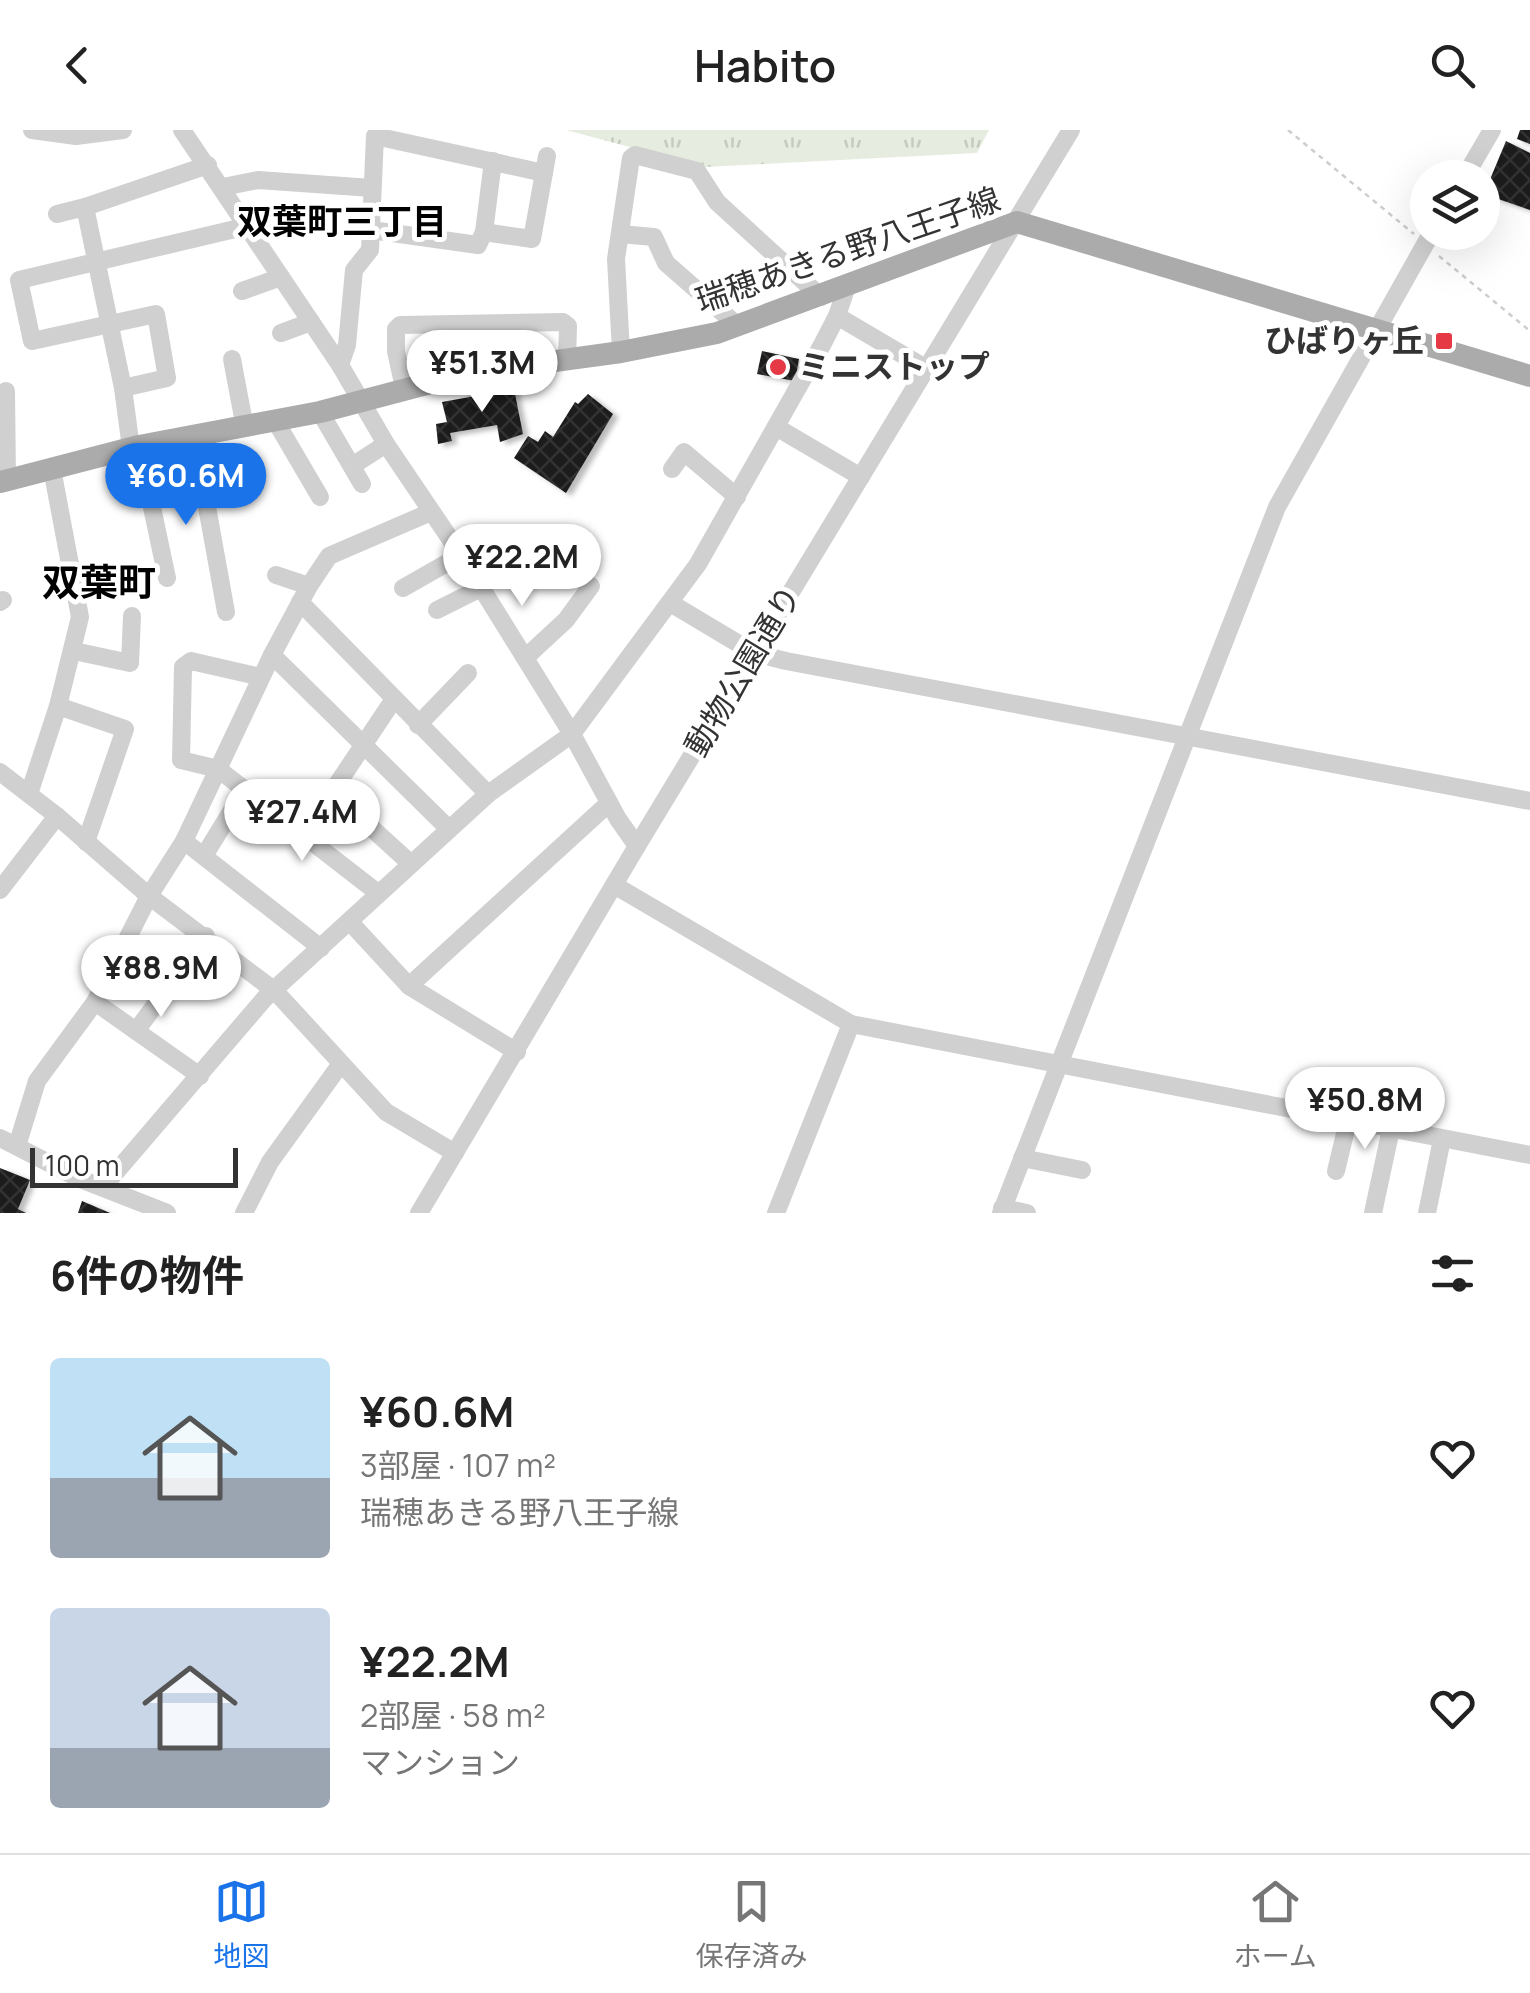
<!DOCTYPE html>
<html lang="ja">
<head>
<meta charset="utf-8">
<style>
  :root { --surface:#fff; --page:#f6f6f6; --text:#222; --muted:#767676; --line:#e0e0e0; --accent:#1a73e8 }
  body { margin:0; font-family:Manrope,"Noto Sans JP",sans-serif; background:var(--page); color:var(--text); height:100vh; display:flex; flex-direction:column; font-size:38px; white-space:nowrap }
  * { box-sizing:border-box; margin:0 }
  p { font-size:32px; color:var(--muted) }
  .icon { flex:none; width:55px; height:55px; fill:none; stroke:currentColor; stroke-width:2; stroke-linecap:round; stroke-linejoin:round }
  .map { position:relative; height:1083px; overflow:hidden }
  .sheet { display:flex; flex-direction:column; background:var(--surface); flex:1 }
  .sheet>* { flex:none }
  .buttons { position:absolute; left:1410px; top:30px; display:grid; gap:20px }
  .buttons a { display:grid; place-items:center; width:90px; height:90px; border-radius:50%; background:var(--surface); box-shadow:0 10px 40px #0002; font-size:50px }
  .scale { position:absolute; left:30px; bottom:25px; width:208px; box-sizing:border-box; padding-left:10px; border:5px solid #333; border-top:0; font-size:28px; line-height:35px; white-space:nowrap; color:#333; -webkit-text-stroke:8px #fff; paint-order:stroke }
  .price { position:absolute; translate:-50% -85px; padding:0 22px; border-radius:35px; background:#fff; color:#222; font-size:32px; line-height:65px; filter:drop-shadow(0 2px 5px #0008) }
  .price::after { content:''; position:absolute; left:50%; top:60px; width:30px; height:22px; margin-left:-15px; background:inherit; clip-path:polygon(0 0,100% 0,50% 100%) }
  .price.selected { background:var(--accent); color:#fff }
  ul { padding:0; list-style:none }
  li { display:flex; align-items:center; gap:30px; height:250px; padding:0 50px }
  li span { display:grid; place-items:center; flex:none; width:280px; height:200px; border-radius:10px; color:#555 }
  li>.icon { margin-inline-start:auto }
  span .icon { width:120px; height:120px; fill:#fffc; stroke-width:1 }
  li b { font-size:42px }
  h2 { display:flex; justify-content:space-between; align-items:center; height:120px; padding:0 50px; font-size:42px }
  header { display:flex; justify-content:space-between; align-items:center; height:130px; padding:0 50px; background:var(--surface); font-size:45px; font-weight:600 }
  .dock { display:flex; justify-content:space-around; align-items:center; height:140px; border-top:2px solid var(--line); background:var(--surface); font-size:28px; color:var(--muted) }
  .dock a { display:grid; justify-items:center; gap:5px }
  .dock .selected { color:var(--accent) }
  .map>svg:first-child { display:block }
  .grass { fill:url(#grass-tufts) }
  .building { fill:url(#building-cross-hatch); filter:url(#shadow) }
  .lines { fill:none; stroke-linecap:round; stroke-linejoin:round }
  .path { stroke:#cdcdcd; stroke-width:2.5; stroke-dasharray:5 5; stroke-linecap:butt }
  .minor { stroke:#d0d0d0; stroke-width:18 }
  .major { stroke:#ababab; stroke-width:22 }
  .poi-dot { fill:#e63946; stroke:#fff; stroke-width:4 }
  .labels { text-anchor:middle; stroke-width:10; stroke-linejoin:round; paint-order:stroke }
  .street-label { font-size:32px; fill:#333; stroke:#fff }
  .poi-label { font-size:32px; font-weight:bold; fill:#333; stroke:#fff; text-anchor:end }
  .neighbourhood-label { font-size:35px; font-weight:bold; fill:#000; stroke:#fff }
  .quarter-label { font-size:38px; font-weight:bold; fill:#000; stroke:#fff }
</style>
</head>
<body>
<header><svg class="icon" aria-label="back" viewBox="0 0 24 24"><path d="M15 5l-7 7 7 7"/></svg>Habito<svg class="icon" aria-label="search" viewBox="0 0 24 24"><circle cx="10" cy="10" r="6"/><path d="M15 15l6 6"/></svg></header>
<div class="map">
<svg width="1530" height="1083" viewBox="0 0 1530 1083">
  <defs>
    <pattern id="grass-tufts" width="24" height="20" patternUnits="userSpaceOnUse" patternTransform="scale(2.5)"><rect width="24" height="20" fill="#e6ecdf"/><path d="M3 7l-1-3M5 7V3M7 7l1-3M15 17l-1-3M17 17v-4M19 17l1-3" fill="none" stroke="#c6cbc0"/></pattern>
    <pattern id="building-cross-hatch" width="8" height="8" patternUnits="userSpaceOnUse" patternTransform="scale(2.5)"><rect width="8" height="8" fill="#1a1a1a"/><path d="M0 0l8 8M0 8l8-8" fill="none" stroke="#333"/></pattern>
    <filter id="shadow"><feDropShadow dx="5.5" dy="3" stdDeviation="2.5" flood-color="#0004"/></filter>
  </defs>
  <rect width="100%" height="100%" fill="#fff"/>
  <path class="grass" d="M566,0H989L977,23L705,37Z"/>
  <g class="building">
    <path d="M1520,0H1530V14L1517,9Z"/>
    <path d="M1506,11L1530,23V80L1484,64Z"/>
    <path d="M762,221L799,229L795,251L757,244Z"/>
    <path d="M514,259L523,304L500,312L497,295L450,303L452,311L438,314L436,294L447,292L442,272Z"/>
    <path d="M588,264L613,284L566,363L514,328L528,306L538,312L545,301L553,307L575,272L578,274Z"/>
    <path d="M0,1038L30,1050L18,1079L26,1083H0Z"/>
    <path d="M82,1071L110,1083H78Z"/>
  </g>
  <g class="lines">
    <g class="path">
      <path d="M1288,0L1414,104"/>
      <path d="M1439,126L1530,201"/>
    </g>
    <g class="minor">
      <path d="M32,0L76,6L123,0"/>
      <path d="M182,0L340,235L386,314L461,425L572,604L618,689L637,716"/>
      <path d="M1464,48L1492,0"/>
      <path d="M223,57L258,50L372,58"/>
      <path d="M57,84L85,77"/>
      <path d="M371,100L478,115L484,102L493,31"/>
      <path d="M484,102L532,109L547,26"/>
      <path d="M620,104L654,107L666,133L738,196"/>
      <path d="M242,161L281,147"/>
      <path d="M837,186L927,239"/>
      <path d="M281,203L311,192"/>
      <path d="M621,222L616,129L631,28L635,25L697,41L717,72L821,167"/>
      <path d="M232,229L245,298"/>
      <path d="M340,235L347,215L354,140L370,120L375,6L544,43"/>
      <path d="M123,258L167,248L156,184L32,211L19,150L248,96"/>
      <path d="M404,258L396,221V199L400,195L563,192L568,196L567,231"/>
      <path d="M6,261L7,351"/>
      <path d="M320,282L362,354"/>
      <path d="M276,292L320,367"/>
      <path d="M776,297L861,347"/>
      <path d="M194,305L226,482"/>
      <path d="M139,316L167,448"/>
      <path d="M131,318L123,258L85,77L208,35"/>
      <path d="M352,336L386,314"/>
      <path d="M672,339L684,322L737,367"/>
      <path d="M276,445L309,456"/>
      <path d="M403,458L461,425"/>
      <path d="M0,472L3,470"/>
      <path d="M300,472L488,664"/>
      <path d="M672,474L754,523L786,531L1530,671"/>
      <path d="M437,480L481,458"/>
      <path d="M74,521L130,533L132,486"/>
      <path d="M272,525L449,699"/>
      <path d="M525,528L566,490L591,456"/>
      <path d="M261,547L191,531L183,537L181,630L218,639L378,763"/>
      <path d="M394,569L332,662L410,733"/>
      <path d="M58,576L125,599L86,712"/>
      <path d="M418,595L468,543"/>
      <path d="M0,642L57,686L149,766L275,861L386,982L455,1023"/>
      <path d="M29,664L58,576L80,487L52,339"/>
      <path d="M184,711L321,818"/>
      <path d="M204,726L245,659"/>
      <path d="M614,755L851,894L1530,1025"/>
      <path d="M0,760L57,686"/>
      <path d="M349,791L409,856L517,922"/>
      <path d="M409,856L609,673"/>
      <path d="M95,872L200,946"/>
      <path d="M136,901L206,806"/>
      <path d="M0,1008L78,1048L167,1083"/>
      <path d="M17,1016L37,951L95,872L149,766L184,711L272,525L309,456L329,426L431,382"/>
      <path d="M1022,1028L1082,1040"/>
      <path d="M1336,1041L1348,991"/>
      <path d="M104,1056L265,868L488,664L572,604L698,434L822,215L837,186L847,156"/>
      <path d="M1002,1078L1027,1083"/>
      <path d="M244,1083L270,1032L340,935"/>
      <path d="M419,1083L637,716L1071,0"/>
      <path d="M776,1083L851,894"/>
      <path d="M1001,1083L1277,377L1432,102"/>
      <path d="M1373,1083L1391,999"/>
      <path d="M1427,1083L1442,1009"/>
    </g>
    <path class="major" d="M0,352L139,316L320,282L468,243L621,222L717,203L1017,92L1530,246"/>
  </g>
  <g class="poi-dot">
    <rect x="1434" y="201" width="20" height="20" rx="5"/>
    <circle cx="778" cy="237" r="10"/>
  </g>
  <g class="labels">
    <g class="street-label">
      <text transform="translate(848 120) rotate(-19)" y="11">瑞穂あきる野八王子線</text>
      <text transform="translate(743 541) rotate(-59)" y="11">動物公園通り</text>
    </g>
    <g class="poi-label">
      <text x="1424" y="222">ひばりヶ丘</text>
      <text x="798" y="248" text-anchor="start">ミニストップ</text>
    </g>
    <g class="neighbourhood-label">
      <text x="342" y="104">双葉町三丁目</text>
    </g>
    <g class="quarter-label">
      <text x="99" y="466">双葉町</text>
    </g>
  </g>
</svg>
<div class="buttons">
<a><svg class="icon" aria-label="layers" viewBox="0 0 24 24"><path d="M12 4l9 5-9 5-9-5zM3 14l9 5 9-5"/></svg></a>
</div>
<div class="scale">100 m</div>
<b class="price" style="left:482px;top:285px">¥51.3M</b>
<b class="price selected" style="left:186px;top:398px">¥60.6M</b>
<b class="price" style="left:522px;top:479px">¥22.2M</b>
<b class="price" style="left:302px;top:734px">¥27.4M</b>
<b class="price" style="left:161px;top:890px">¥88.9M</b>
<b class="price" style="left:1365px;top:1022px">¥50.8M</b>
</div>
<section class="sheet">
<h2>6件の物件<svg class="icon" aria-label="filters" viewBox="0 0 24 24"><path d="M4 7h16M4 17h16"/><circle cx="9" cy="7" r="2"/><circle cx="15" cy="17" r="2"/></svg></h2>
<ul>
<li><span style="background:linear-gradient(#bfe0f5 60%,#9aa5b1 0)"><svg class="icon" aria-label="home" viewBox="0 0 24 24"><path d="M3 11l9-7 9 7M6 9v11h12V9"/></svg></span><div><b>¥60.6M</b><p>3部屋 · 107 m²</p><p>瑞穂あきる野八王子線</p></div><svg class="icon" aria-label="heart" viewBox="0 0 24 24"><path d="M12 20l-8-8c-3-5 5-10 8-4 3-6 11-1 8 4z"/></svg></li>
<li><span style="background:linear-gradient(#c9d6e8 70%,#9aa5b1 0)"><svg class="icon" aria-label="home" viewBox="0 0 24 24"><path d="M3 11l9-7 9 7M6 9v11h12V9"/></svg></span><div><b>¥22.2M</b><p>2部屋 · 58 m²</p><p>マンション</p></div><svg class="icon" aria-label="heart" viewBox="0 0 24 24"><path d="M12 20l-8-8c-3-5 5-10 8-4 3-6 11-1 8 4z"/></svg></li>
</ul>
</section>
<nav class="dock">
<a class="selected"><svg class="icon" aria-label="map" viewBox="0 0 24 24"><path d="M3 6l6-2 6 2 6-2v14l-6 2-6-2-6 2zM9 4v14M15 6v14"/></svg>地図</a>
<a><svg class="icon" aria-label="saved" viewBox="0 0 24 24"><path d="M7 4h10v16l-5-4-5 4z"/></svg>保存済み</a>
<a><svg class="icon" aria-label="home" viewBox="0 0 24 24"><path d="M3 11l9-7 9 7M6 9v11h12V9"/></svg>ホーム</a>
</nav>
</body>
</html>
